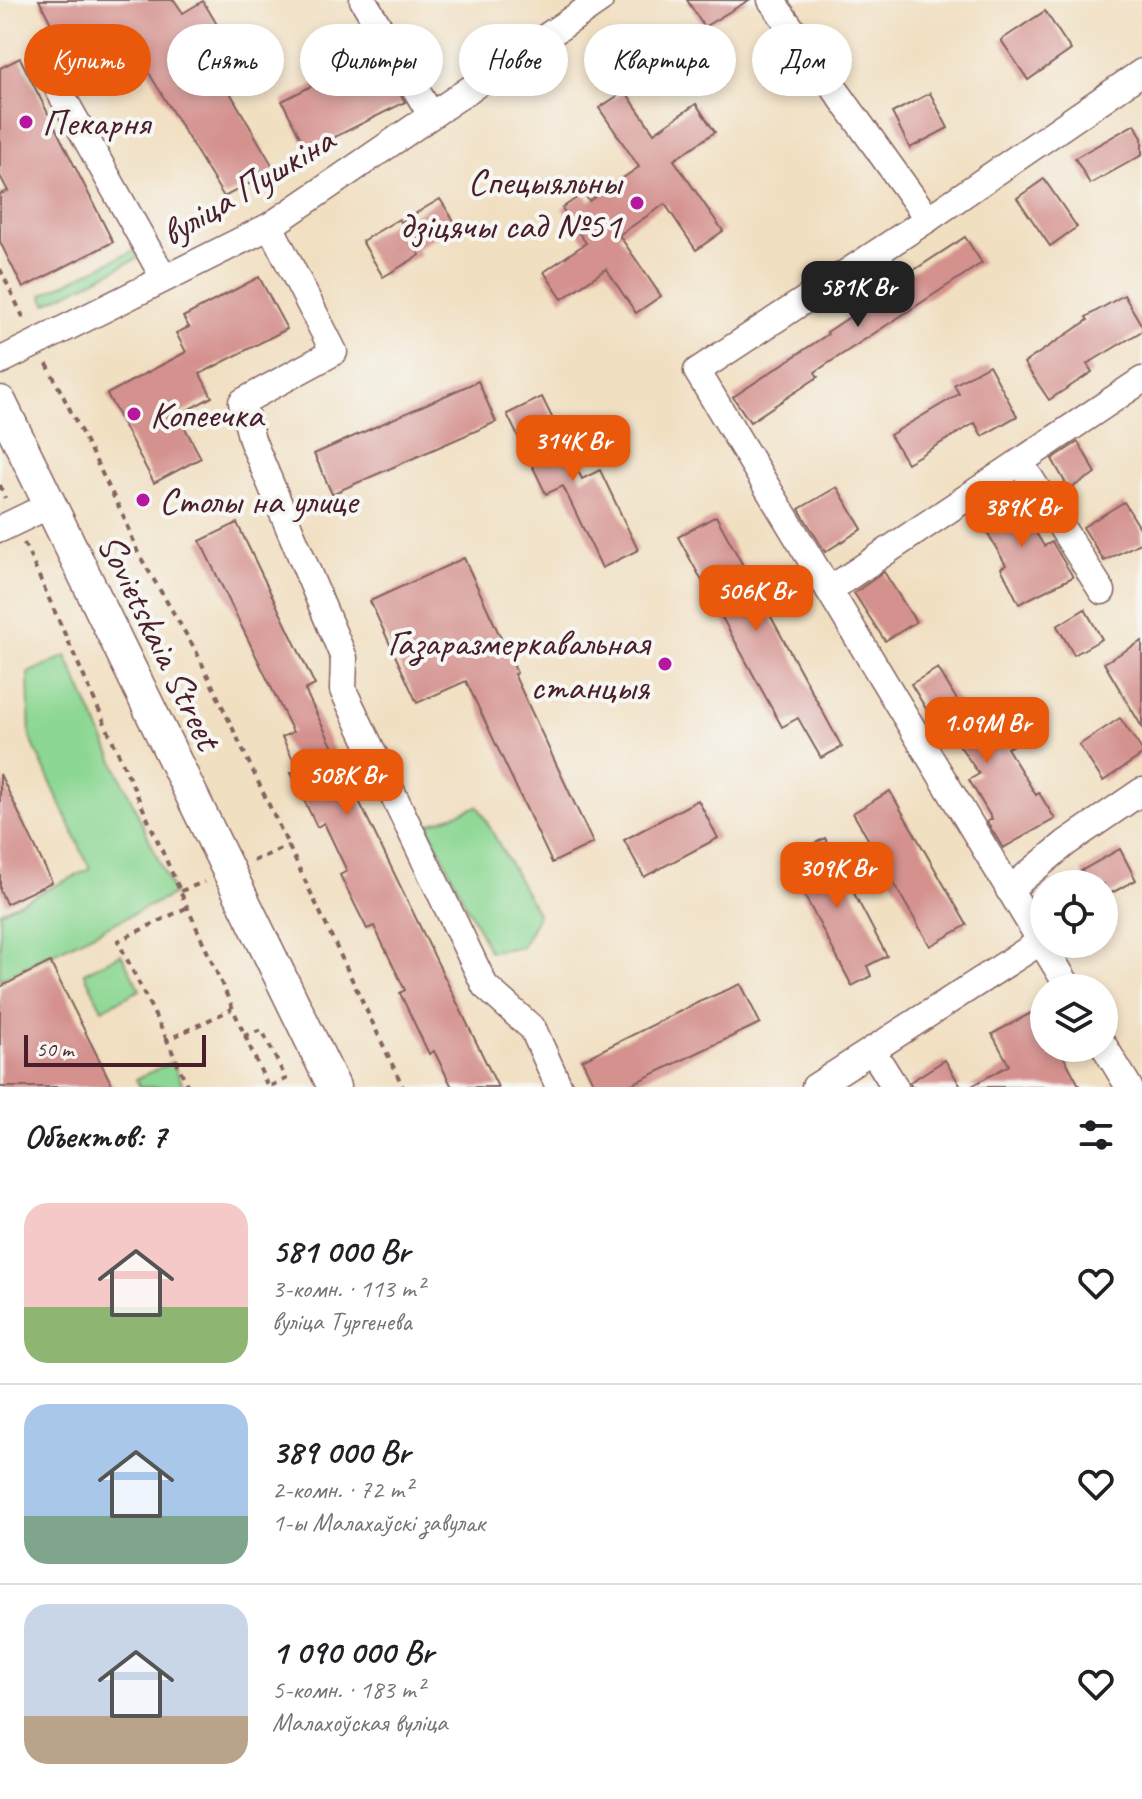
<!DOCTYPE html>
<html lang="ru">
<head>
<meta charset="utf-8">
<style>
  :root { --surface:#fff; --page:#f2f2f2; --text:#202124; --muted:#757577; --line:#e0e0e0; --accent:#ea580c }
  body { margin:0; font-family:Caveat,sans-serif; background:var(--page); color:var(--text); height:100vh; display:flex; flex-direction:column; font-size:30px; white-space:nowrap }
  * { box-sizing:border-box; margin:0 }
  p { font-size:26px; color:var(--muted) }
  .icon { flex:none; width:44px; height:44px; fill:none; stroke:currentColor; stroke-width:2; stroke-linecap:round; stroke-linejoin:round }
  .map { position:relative; height:1087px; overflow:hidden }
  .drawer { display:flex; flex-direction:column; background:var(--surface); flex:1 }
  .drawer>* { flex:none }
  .banner { position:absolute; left:24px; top:24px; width:1094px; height:72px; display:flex; gap:16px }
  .controls { position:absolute; left:1030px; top:870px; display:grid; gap:16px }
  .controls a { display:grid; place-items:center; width:88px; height:88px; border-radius:50%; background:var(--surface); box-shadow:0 4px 12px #0003; font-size:40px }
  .scale { position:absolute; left:24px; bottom:20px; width:182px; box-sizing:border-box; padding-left:8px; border:4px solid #4a1f2b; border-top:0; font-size:22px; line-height:28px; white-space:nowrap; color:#4a1f2b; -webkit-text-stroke:6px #f6f6f2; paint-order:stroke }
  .price { position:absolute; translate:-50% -68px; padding:0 18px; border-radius:16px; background:var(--accent); color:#fff; font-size:26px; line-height:52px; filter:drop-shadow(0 2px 4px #0008) }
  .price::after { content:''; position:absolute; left:50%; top:48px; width:24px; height:18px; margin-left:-12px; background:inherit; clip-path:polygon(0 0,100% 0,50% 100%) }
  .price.on { background:#222; color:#fff }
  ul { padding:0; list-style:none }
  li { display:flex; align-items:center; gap:24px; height:200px; padding:0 24px }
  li+li { border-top:2px solid var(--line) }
  li span { display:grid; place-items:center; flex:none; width:224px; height:160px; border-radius:24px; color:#555 }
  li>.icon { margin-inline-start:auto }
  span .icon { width:96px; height:96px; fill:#fffc; stroke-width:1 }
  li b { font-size:34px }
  h2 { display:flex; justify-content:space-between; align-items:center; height:96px; padding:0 24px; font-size:34px }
  .tag { padding:0 28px; border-radius:36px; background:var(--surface); box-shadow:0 4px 12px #0003; font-size:28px; line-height:72px }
  .tag.on { background:var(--accent); color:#fff }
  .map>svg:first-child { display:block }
  .green { fill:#8cd793; stroke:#6b7b5f; stroke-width:2 }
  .building { fill:#d4918e }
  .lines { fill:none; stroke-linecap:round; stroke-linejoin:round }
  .minor-casing { stroke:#846260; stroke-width:29 }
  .major-casing { stroke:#846260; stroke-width:35 }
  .path { stroke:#846260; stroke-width:4; stroke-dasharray:6 6; stroke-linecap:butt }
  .minor { stroke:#fff; stroke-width:26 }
  .major { stroke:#fff; stroke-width:32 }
  .poi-dot { fill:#b5179e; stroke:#f6f6f2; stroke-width:3 }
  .labels { text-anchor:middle; stroke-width:8; stroke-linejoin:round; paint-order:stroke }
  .poi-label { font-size:38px; fill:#4a1f2b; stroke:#f6f6f2; text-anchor:start }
  .street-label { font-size:38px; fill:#4a1f2b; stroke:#f6f6f2 }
</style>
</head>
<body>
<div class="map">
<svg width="1142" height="1087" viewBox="0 0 1142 1087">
  <rect width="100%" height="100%" fill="#f6f6f2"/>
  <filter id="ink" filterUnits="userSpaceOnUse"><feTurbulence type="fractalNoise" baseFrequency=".0125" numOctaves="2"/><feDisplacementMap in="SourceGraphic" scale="16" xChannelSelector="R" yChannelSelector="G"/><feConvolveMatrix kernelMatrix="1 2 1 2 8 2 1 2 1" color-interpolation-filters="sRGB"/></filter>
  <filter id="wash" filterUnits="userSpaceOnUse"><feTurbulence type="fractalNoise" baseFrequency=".006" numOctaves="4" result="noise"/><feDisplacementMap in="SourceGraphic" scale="32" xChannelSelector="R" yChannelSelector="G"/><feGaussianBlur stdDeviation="1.8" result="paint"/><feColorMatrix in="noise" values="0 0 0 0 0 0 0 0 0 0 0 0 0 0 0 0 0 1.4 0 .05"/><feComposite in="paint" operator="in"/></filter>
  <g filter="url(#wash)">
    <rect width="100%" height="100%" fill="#f1dfc1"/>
    <g class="green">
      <path d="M134,250L138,258L46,304L42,295Z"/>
      <path d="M66,656L174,894L0,979V912L90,869L30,737L28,673Z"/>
      <path d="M478,806L538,915L522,947L489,951L427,825Z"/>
      <path d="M121,954L140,990L102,1009L84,973Z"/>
      <path d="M172,1062L184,1087H140L136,1079Z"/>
    </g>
    <g id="blocks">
      <g class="building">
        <path d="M39,0H174L183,13L203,1L225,38L204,48L275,170L224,197L135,50L79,78Z"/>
        <path d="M687,0H749L704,27Z"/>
        <path d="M1045,11L1071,50L1028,80L1001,40Z"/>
        <path d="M376,53L405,102L307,151L282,101Z"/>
        <path d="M20,58L113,242L23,288L0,242V194L8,191L0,176V68Z"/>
        <path d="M625,91L654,133L696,104L715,132L674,160L723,231L696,250L665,204L619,235L661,296L636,313L606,269L562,299L544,272L586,243L562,208L584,193L589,201L639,167L599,108Z"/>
        <path d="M930,93L948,128L910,148L892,113Z"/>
        <path d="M1135,124L1142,138V155L1090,184L1075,158Z"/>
        <path d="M1044,179L1077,227L1050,246L1017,198Z"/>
        <path d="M440,199L456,224L417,249L420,255L383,277L362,241L399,219L401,222Z"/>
        <path d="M965,237L982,263L815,372L818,377L750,422L733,397L828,334L827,332L910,277L908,274Z"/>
        <path d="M259,277L287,329L200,374L212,397L178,415L201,458L154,483L107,394L186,352L176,333L189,327L183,317Z"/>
        <path d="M1124,295L1142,326V331L1087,364L1092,372L1049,400L1024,363L1088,320L1086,317Z"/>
        <path d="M989,365L1017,416L982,436L975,423L907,463L890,435L959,394L954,385Z"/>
        <path d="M478,381L496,422L332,494L314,454Z"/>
        <path d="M542,397L582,479L600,470L638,550L602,568L563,486L546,494L507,414Z"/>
        <path d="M1078,442L1096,473L1069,489L1052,459Z"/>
        <path d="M837,487L862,529L825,552L799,509Z"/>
        <path d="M1009,488L1044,546L1052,542L1073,577L1019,604L1001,568L1006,565L975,512Z"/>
        <path d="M1124,502L1142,531V542L1104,561L1083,527Z"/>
        <path d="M716,516L842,747L821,758L798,718L782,727L678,537Z"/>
        <path d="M237,523L315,685L305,690L498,1087H452L434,1051L429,1054L400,993L405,990L374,926L367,929L340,875L347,871L324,823L317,827L291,773L298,770L282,737L293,732L200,541Z"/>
        <path d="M464,558L517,673L514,674L593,843L552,863L466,681L417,703L370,601Z"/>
        <path d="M884,572L916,622L885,641L854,593Z"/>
        <path d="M1085,609L1102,639L1074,655L1057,626Z"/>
        <path d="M1142,641V727L1104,663Z"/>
        <path d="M938,668L982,742L1002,729L1013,745L1007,748L1036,795L1039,793L1055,819L1003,848L987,822L992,819L969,780L979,774L953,736L945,740L911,684Z"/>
        <path d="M1120,718L1142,750V755L1103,781L1079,745Z"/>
        <path d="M0,774L52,882L6,904L0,890Z"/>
        <path d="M890,791L967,925L930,946L853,813Z"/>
        <path d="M698,800L718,838L644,877L624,840Z"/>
        <path d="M825,838L887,956L867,966L871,976L852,986L785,858Z"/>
        <path d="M1120,849L1136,880L1104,897V884H1088L1081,871Z"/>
        <path d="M50,962L113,1087H0V987Z"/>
        <path d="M741,984L760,1023L626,1087H595L582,1060L701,1001Z"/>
        <path d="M1044,1006V1048H1059L1080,1087H970L1009,1065L992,1034Z"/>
        <path d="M945,1060L961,1087H911L910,1082Z"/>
      </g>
    </g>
  </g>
  <g filter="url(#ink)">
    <use href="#blocks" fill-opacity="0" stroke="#846260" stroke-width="2"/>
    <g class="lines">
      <defs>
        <g id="minor">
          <path d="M363,0L431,115"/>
          <path d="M771,0L928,219"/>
          <path d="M56,85L164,278"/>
          <path d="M270,226L334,352L242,402L252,440L344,658L343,690L485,986L533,1029L559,1087"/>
          <path d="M0,361L270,226L600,0"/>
          <path d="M1020,462L1102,591"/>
          <path d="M0,529L50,505"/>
          <path d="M829,590L1142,380"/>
          <path d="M1009,890L1066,843L1142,791"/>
          <path d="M1069,988L697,371L928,219L1142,72"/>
          <path d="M1104,1046L1129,1087"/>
          <path d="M872,1050L895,1087"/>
          <path d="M815,1087L1040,942"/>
        </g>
        <path id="major" d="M0,402L334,1087"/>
      </defs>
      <use href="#minor" class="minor-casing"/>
      <use href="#major" class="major-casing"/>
      <g class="path">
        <path d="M0,269L25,321"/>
        <path d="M47,364L124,517L138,553L196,651L403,1087"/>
        <path d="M0,485L5,498"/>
        <path d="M24,543L268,1087"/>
        <path d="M253,861L288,846"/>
        <path d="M181,891L204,882"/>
        <path d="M244,1036L262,1030L286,1079L268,1087"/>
        <path d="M167,1040L118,941L188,907"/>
        <path d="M188,1087L167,1040L232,1009"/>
      </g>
      <use href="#minor" class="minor"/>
      <use href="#major" class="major"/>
    </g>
  </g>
  <g class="poi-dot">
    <circle cx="26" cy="122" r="8"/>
    <circle cx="637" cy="203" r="8"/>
    <circle cx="134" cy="414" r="8"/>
    <circle cx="143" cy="500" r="8"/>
    <circle cx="665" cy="664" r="8"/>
  </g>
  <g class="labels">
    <g class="poi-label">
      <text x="42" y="135">Пекарня</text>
      <text x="621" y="194" text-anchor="end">Спецыяльны<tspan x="621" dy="44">дзіцячы сад №51</tspan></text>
      <text x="150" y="427">Копеечка</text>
      <text x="159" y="513">Столы на улице</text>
      <text x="649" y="655" text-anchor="end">Газаразмеркавальная<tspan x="649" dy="44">станцыя</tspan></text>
    </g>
    <g class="street-label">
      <text transform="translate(247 186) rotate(-31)" y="13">вуліца Пушкіна</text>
      <text transform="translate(160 641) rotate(64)" y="13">Sovietskaia Street</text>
    </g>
  </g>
</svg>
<div class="controls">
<a><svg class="icon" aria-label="locate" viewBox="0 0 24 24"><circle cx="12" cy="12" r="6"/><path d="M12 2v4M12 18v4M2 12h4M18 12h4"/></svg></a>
<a><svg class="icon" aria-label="layers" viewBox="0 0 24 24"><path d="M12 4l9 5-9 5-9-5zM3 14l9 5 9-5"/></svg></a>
</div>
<div class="scale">50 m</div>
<b class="price on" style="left:858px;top:329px">581K Br</b>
<b class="price" style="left:573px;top:483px">314K Br</b>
<b class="price" style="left:1022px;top:549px">389K Br</b>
<b class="price" style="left:756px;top:633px">506K Br</b>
<b class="price" style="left:987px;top:765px">1.09M Br</b>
<b class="price" style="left:347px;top:817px">508K Br</b>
<b class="price" style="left:837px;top:910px">309K Br</b>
<div class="banner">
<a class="tag on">Купить</a>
<a class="tag">Снять</a>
<a class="tag">Фильтры</a>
<a class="tag">Новое</a>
<a class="tag">Квартира</a>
<a class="tag">Дом</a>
</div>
</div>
<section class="drawer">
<h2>Объектов: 7<svg class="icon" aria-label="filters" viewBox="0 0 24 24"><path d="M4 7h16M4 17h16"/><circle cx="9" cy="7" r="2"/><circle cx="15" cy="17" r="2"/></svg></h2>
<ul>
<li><span style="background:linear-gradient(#f6c9c9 65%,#8fb573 0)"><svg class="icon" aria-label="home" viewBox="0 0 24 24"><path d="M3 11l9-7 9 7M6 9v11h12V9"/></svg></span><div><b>581 000 Br</b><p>3-комн. · 113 m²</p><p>вуліца Тургенева</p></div><svg class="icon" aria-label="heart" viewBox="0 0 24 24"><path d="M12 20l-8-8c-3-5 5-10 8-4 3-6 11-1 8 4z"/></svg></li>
<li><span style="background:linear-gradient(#a9c7e8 70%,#7fa58c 0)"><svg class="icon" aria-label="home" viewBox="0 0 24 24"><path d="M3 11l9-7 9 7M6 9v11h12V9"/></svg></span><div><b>389 000 Br</b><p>2-комн. · 72 m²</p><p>1-ы Малахаўскі завулак</p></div><svg class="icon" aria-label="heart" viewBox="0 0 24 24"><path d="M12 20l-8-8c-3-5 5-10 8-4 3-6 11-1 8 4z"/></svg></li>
<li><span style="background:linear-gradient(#c9d6e8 70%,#b9a48a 0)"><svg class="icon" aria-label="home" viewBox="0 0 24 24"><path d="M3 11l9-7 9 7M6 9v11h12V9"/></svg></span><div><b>1 090 000 Br</b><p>5-комн. · 183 m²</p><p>Малахоўская вуліца</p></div><svg class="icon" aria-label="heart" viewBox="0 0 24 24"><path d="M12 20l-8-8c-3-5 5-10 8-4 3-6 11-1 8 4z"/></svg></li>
</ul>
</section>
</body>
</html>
